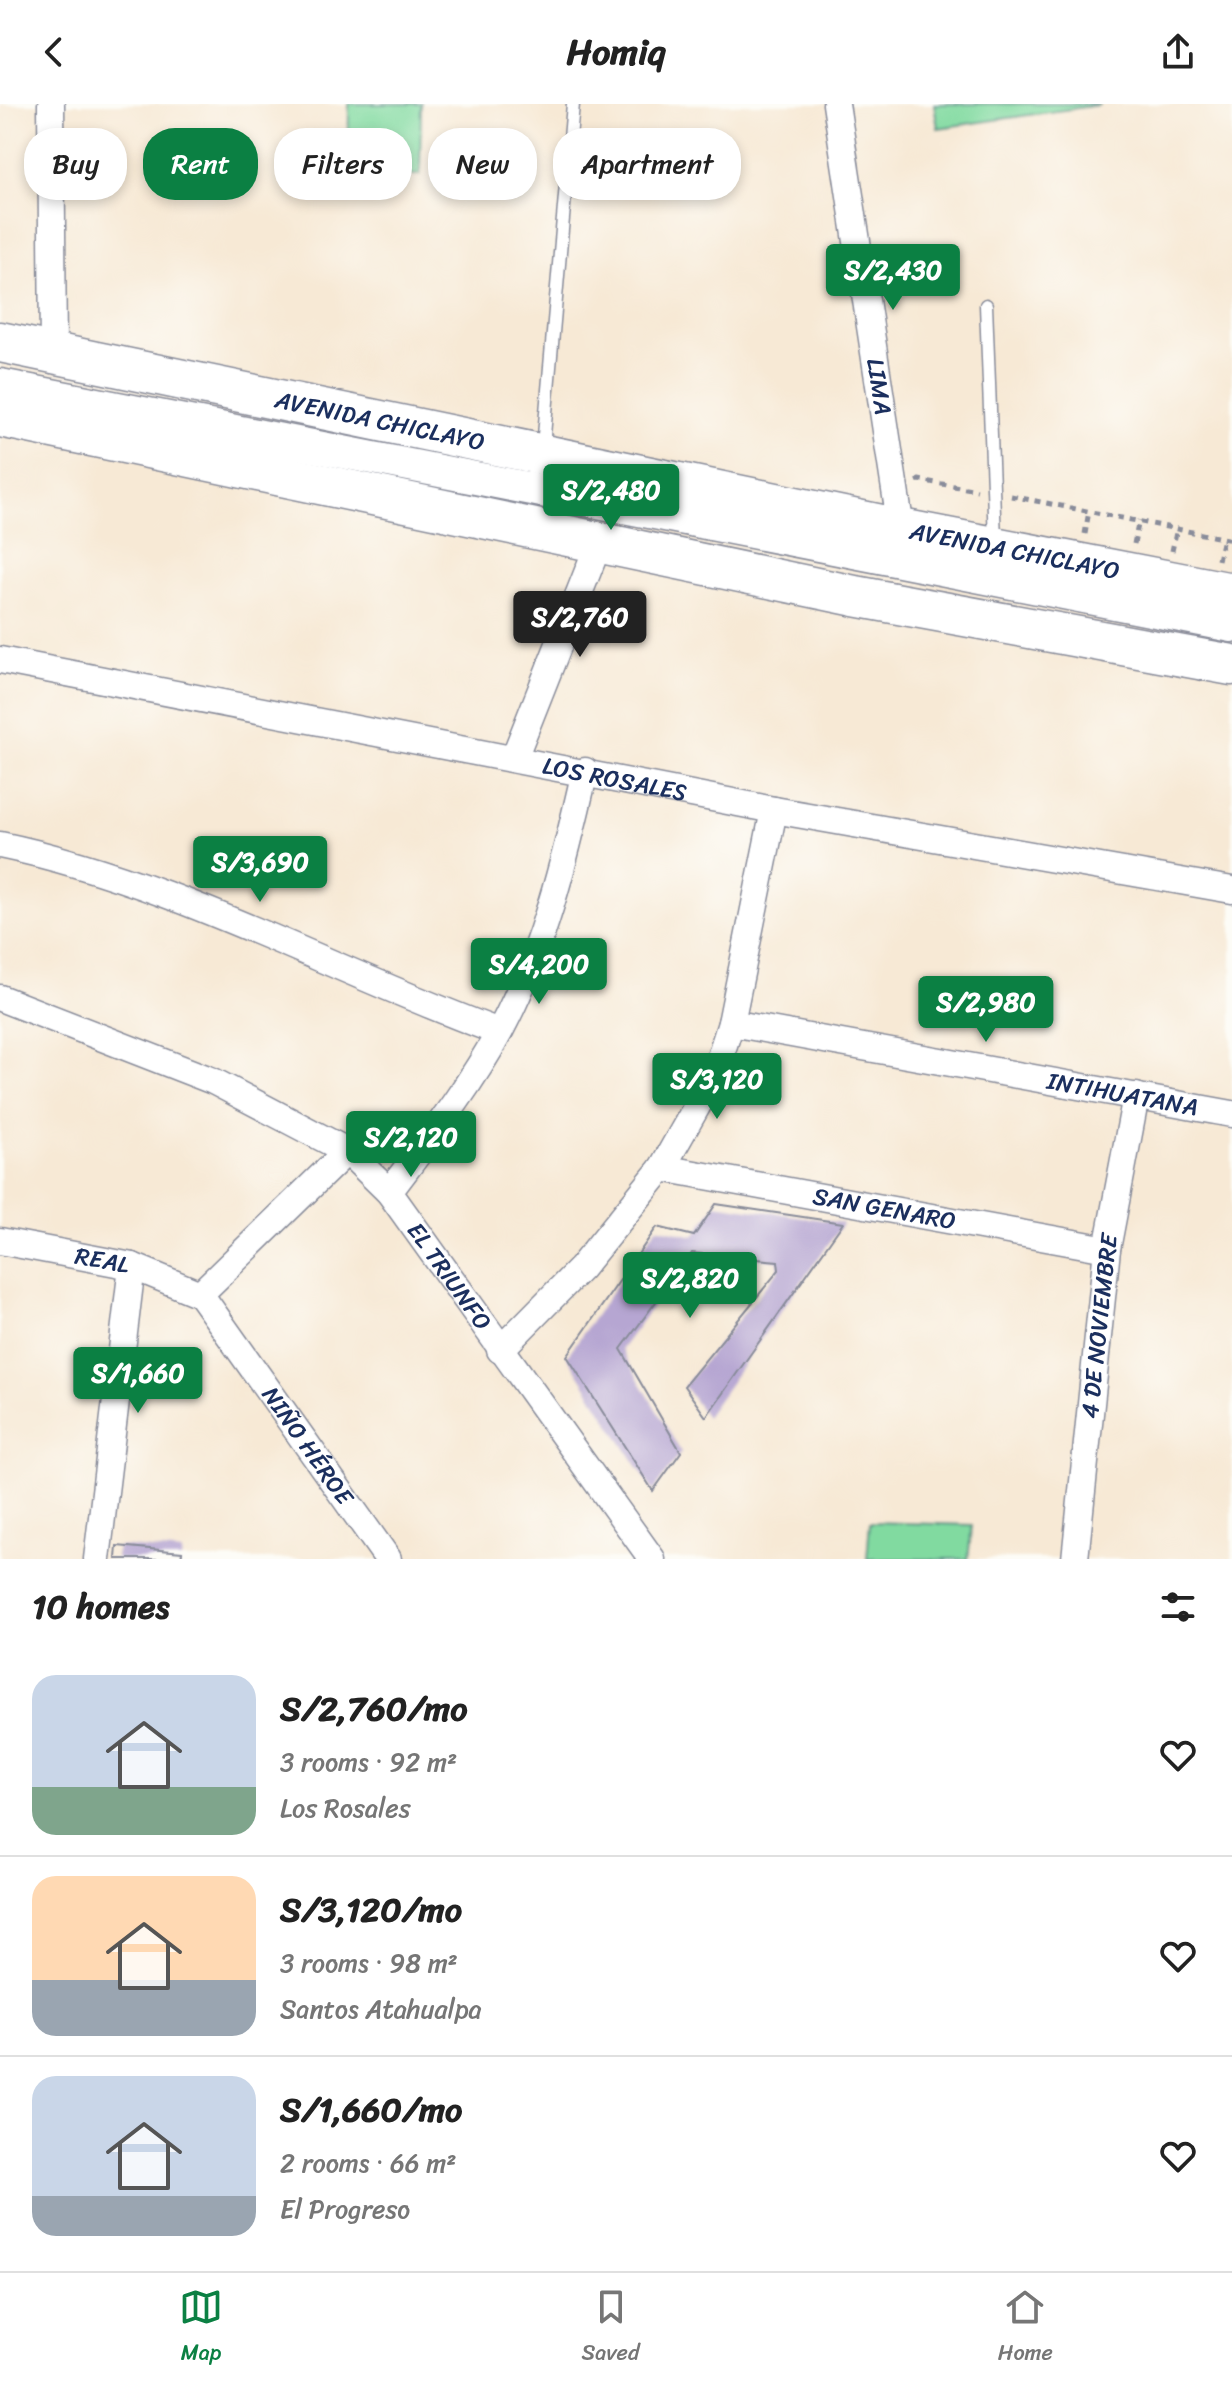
<!DOCTYPE html>
<html lang="en">
<head>
<meta charset="utf-8">
<style>
  :root { --surface:#fff; --page:#f2f2f2; --text:#222; --muted:#767676; --line:#e0e0e0; --accent:#0b8043 }
  body { margin:0; font-family:Sriracha,sans-serif; background:var(--page); color:var(--text); height:100vh; display:flex; flex-direction:column; font-size:30px; white-space:nowrap }
  * { box-sizing:border-box; margin:0 }
  p { font-size:26px; color:var(--muted) }
  .icon { flex:none; width:44px; height:44px; fill:none; stroke:currentColor; stroke-width:2; stroke-linecap:round; stroke-linejoin:round }
  .map { position:relative; height:1455px; overflow:hidden }
  .sheet { display:flex; flex-direction:column; background:var(--surface); flex:1 }
  .sheet>* { flex:none }
  .top-card { position:absolute; left:24px; top:24px; width:800px; height:72px; display:flex; gap:16px }
  .price { position:absolute; translate:-50% -68px; padding:0 18px; border-radius:8px; background:var(--accent); color:#fff; font-size:26px; line-height:52px; filter:drop-shadow(0 2px 4px #0008) }
  .price::after { content:''; position:absolute; left:50%; top:48px; width:24px; height:18px; margin-left:-12px; background:inherit; clip-path:polygon(0 0,100% 0,50% 100%) }
  .price.selected { background:#222; color:#fff }
  ul { padding:0; list-style:none }
  li { display:flex; align-items:center; gap:24px; height:200px; padding:0 32px }
  li+li { border-top:2px solid var(--line) }
  li span { display:grid; place-items:center; flex:none; width:224px; height:160px; border-radius:24px; color:#555 }
  li>.icon { margin-inline-start:auto }
  span .icon { width:96px; height:96px; fill:#fffc; stroke-width:1 }
  li b { font-size:34px }
  h2 { display:flex; justify-content:space-between; align-items:center; height:96px; padding:0 32px; font-size:34px }
  .pill { padding:0 28px; border-radius:32px; background:var(--surface); box-shadow:0 4px 12px #0003; font-size:28px; line-height:72px }
  .pill.selected { background:var(--accent); color:#fff }
  header { display:flex; justify-content:space-between; align-items:center; height:104px; padding:0 32px; background:var(--surface); font-size:36px; font-weight:800 }
  .menu { display:flex; justify-content:space-around; align-items:center; height:112px; border-top:2px solid var(--line); background:var(--surface); font-size:22px; color:var(--muted) }
  .menu a { display:grid; justify-items:center; gap:4px }
  .menu .selected { color:var(--accent) }
  .map>svg:first-child { display:block }
  .green { fill:#81daa0; stroke:#4e847f; stroke-width:2 }
  .building { fill:#b6a6d2 }
  .lines { fill:none; stroke-linecap:round; stroke-linejoin:round }
  .service-casing { stroke:#898c9a; stroke-width:15 }
  .minor-casing { stroke:#898c9a; stroke-width:29 }
  .tertiary-casing { stroke:#898c9a; stroke-width:35 }
  .primary-casing { stroke:#898c9a; stroke-width:43 }
  .path { stroke:#898c9a; stroke-width:5; stroke-dasharray:6 6; stroke-linecap:butt }
  .service { stroke:#fff; stroke-width:12 }
  .minor { stroke:#fff; stroke-width:26 }
  .tertiary { stroke:#fff; stroke-width:32 }
  .primary { stroke:#fff; stroke-width:40 }
  .labels { text-anchor:middle; stroke-width:7; stroke-linejoin:round; paint-order:stroke }
  .street-label { font-size:24px; fill:#1b2f5e; stroke:#fdfcf7 }
</style>
</head>
<body>
<header><svg class="icon" aria-label="back" viewBox="0 0 24 24"><path d="M15 5l-7 7 7 7"/></svg>Homiq<svg class="icon" aria-label="share" viewBox="0 0 24 24"><path d="M12 15V3M7 8l5-5 5 5M5 13v7h14v-7"/></svg></header>
<div class="map">
<svg width="1232" height="1455" viewBox="0 0 1232 1455">
  <rect width="100%" height="100%" fill="#fdfcf7"/>
  <filter id="ink" filterUnits="userSpaceOnUse"><feTurbulence type="fractalNoise" baseFrequency=".0125" numOctaves="2"/><feDisplacementMap in="SourceGraphic" scale="16" xChannelSelector="R" yChannelSelector="G"/><feConvolveMatrix kernelMatrix="1 2 1 2 8 2 1 2 1" color-interpolation-filters="sRGB"/></filter>
  <filter id="wash" filterUnits="userSpaceOnUse"><feTurbulence type="fractalNoise" baseFrequency=".006" numOctaves="4" result="noise"/><feDisplacementMap in="SourceGraphic" scale="32" xChannelSelector="R" yChannelSelector="G"/><feGaussianBlur stdDeviation="1.8" result="paint"/><feColorMatrix in="noise" values="0 0 0 0 0 0 0 0 0 0 0 0 0 0 0 0 0 1.4 0 .05"/><feComposite in="paint" operator="in"/></filter>
  <g filter="url(#wash)">
    <rect width="100%" height="100%" fill="#f7e9d5"/>
    <g class="green">
      <path d="M349,0H421L420,71H348Z"/>
      <path d="M934,0H1099V1L938,24Z"/>
      <path d="M870,1418L972,1421L968,1455H867Z"/>
    </g>
    <g id="blocks">
      <g class="building">
        <path d="M716,1100L843,1119L706,1313L684,1282L779,1166L778,1157L692,1149L621,1245L681,1348L653,1387L567,1252L657,1123L694,1132Z"/>
        <path d="M117,1442L182,1448L181,1455H116Z"/>
      </g>
    </g>
  </g>
  <g filter="url(#ink)">
    <use href="#blocks" fill-opacity="0" stroke="#898c9a" stroke-width="2"/>
    <g class="lines">
      <defs>
        <g id="service">
          <path d="M986,201L995,436"/>
          <path d="M543,343L573,0"/>
        </g>
        <g id="minor">
          <path d="M51,0L53,249"/>
          <path id="s1" d="M836,0L901,425"/>
          <path id="s2" d="M0,556L774,706L1232,786"/>
          <path d="M514,654L599,439"/>
          <path d="M0,741C175,777 332,867 499,928"/>
          <path id="s3" d="M0,894L213,977L347,1047L389,1088L652,1455"/>
          <path id="s4" d="M731,919L1232,1010"/>
          <path id="s5" d="M662,1064L1107,1145"/>
          <path d="M389,1088C428,1036 469,984 500,927C543,846 565,756 585,667"/>
          <path id="s6" d="M0,1137L132,1162L200,1190"/>
          <path id="s7" d="M200,1190L388,1455"/>
          <path d="M200,1190L347,1047"/>
          <path d="M500,1246L581,1164L662,1064L714,972L731,919L774,706"/>
          <path d="M97,1455L132,1162"/>
          <path id="s8" d="M1075,1455L1107,1145L1136,992"/>
        </g>
        <path id="tertiary" d="M0,281L1232,522"/>
        <g id="primary">
          <path id="s9" d="M0,238L901,425L1232,489"/>
          <path d="M0,313L855,492L1232,561"/>
        </g>
      </defs>
      <use href="#service" class="service-casing"/>
      <use href="#minor" class="minor-casing"/>
      <use href="#tertiary" class="tertiary-casing"/>
      <use href="#primary" class="primary-casing"/>
      <g class="path">
        <path d="M920,378L919,376L977,386"/>
        <path d="M1011,392L1232,436"/>
        <path d="M1085,430L1089,407"/>
        <path d="M1134,440L1139,416"/>
        <path d="M1172,447L1177,424"/>
        <path d="M1218,456L1223,434"/>
      </g>
      <use href="#service" class="service"/>
      <use href="#minor" class="minor"/>
      <use href="#tertiary" class="tertiary"/>
      <use href="#primary" class="primary"/>
    </g>
  </g>
  <g class="labels">
    <g class="street-label">
      <text dy="8" stroke="none"><textPath href="#s1" startOffset="286">LIMA</textPath></text>
      <text dy="8" stroke="none"><textPath href="#s9" startOffset="388">AVENIDA CHICLAYO</textPath></text>
      <text dy="8" stroke="none"><textPath href="#s9" startOffset="1036">AVENIDA CHICLAYO</textPath></text>
      <text dy="8" stroke="none"><textPath href="#s2" startOffset="626">LOS ROSALES</textPath></text>
      <text dy="8" stroke="none"><textPath href="#s4" startOffset="398">INTIHUATANA</textPath></text>
      <text dy="8" stroke="none"><textPath href="#s5" startOffset="226">SAN GENARO</textPath></text>
      <text dy="8" stroke="none"><textPath href="#s6" startOffset="104">REAL</textPath></text>
      <text dy="8" stroke="none"><textPath href="#s3" startOffset="542">EL TRIUNFO</textPath></text>
      <text dy="8" stroke="none"><textPath href="#s8" startOffset="234">4 DE NOVIEMBRE</textPath></text>
      <text dy="8" stroke="none"><textPath href="#s7" startOffset="186">NIÑO HÉROE</textPath></text>
    </g>
  </g>
</svg>
<b class="price" style="left:893px;top:208px">S/2,430</b>
<b class="price" style="left:611px;top:428px">S/2,480</b>
<b class="price selected" style="left:580px;top:555px">S/2,760</b>
<b class="price" style="left:260px;top:800px">S/3,690</b>
<b class="price" style="left:539px;top:902px">S/4,200</b>
<b class="price" style="left:986px;top:940px">S/2,980</b>
<b class="price" style="left:717px;top:1017px">S/3,120</b>
<b class="price" style="left:411px;top:1075px">S/2,120</b>
<b class="price" style="left:690px;top:1216px">S/2,820</b>
<b class="price" style="left:138px;top:1311px">S/1,660</b>
<div class="top-card">
<a class="pill">Buy</a>
<a class="pill selected">Rent</a>
<a class="pill">Filters</a>
<a class="pill">New</a>
<a class="pill">Apartment</a>
</div>
</div>
<section class="sheet">
<h2>10 homes<svg class="icon" aria-label="filters" viewBox="0 0 24 24"><path d="M4 7h16M4 17h16"/><circle cx="9" cy="7" r="2"/><circle cx="15" cy="17" r="2"/></svg></h2>
<ul>
<li><span style="background:linear-gradient(#c9d6e8 70%,#7fa58c 0)"><svg class="icon" aria-label="home" viewBox="0 0 24 24"><path d="M3 11l9-7 9 7M6 9v11h12V9"/></svg></span><div><b>S/2,760/mo</b><p>3 rooms · 92 m²</p><p>Los Rosales</p></div><svg class="icon" aria-label="heart" viewBox="0 0 24 24"><path d="M12 20l-8-8c-3-5 5-10 8-4 3-6 11-1 8 4z"/></svg></li>
<li><span style="background:linear-gradient(#ffd9b3 65%,#9aa5b1 0)"><svg class="icon" aria-label="home" viewBox="0 0 24 24"><path d="M3 11l9-7 9 7M6 9v11h12V9"/></svg></span><div><b>S/3,120/mo</b><p>3 rooms · 98 m²</p><p>Santos Atahualpa</p></div><svg class="icon" aria-label="heart" viewBox="0 0 24 24"><path d="M12 20l-8-8c-3-5 5-10 8-4 3-6 11-1 8 4z"/></svg></li>
<li><span style="background:linear-gradient(#c9d6e8 75%,#9aa5b1 0)"><svg class="icon" aria-label="home" viewBox="0 0 24 24"><path d="M3 11l9-7 9 7M6 9v11h12V9"/></svg></span><div><b>S/1,660/mo</b><p>2 rooms · 66 m²</p><p>El Progreso</p></div><svg class="icon" aria-label="heart" viewBox="0 0 24 24"><path d="M12 20l-8-8c-3-5 5-10 8-4 3-6 11-1 8 4z"/></svg></li>
</ul>
</section>
<nav class="menu">
<a class="selected"><svg class="icon" aria-label="map" viewBox="0 0 24 24"><path d="M3 6l6-2 6 2 6-2v14l-6 2-6-2-6 2zM9 4v14M15 6v14"/></svg>Map</a>
<a><svg class="icon" aria-label="saved" viewBox="0 0 24 24"><path d="M7 4h10v16l-5-4-5 4z"/></svg>Saved</a>
<a><svg class="icon" aria-label="home" viewBox="0 0 24 24"><path d="M3 11l9-7 9 7M6 9v11h12V9"/></svg>Home</a>
</nav>
</body>
</html>
